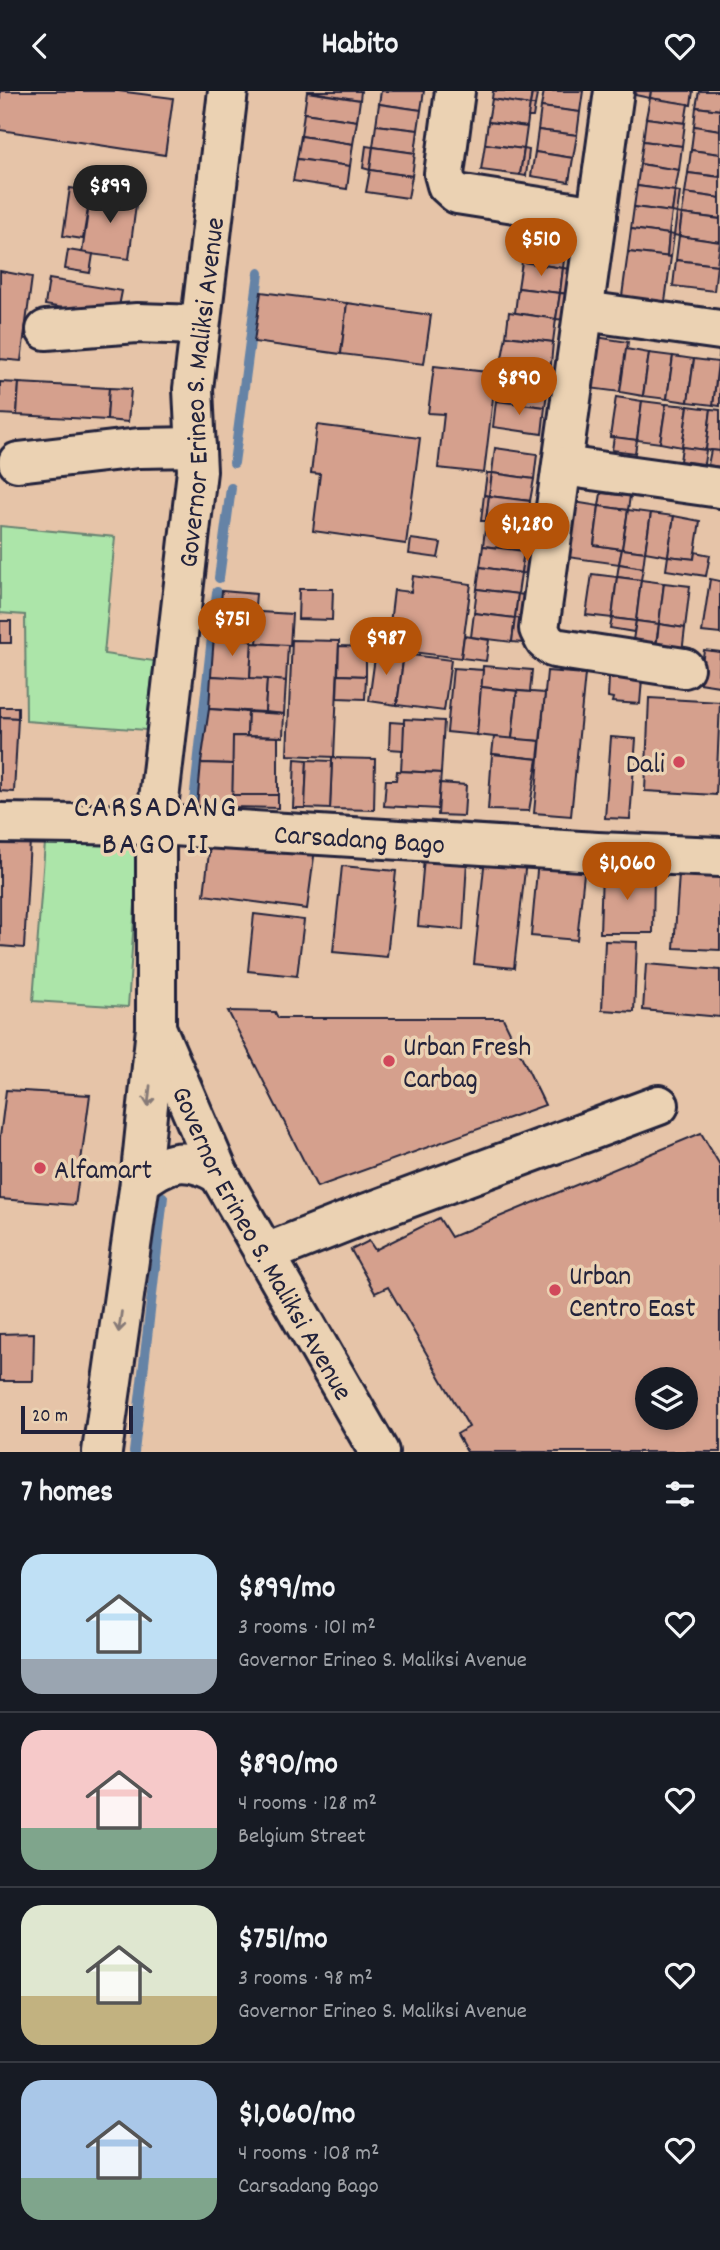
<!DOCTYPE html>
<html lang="en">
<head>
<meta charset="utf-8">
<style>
  :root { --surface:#171b24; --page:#20242c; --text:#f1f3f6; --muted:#9ea1a6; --line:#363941; --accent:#b45309 }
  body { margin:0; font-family:Dekko,sans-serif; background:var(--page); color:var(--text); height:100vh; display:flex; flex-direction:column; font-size:26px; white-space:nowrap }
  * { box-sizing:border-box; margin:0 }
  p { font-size:23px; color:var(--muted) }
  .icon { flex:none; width:38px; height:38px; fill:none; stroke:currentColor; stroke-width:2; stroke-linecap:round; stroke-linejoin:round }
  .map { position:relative; height:1361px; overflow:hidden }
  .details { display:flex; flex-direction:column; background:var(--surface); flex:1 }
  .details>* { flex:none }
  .tools { position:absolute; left:635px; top:1276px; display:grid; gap:14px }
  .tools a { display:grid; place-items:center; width:63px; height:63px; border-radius:50%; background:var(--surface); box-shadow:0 4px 10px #0003; font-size:35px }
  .scale { position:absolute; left:21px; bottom:18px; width:112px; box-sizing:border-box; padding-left:7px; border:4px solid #22223b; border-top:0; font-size:19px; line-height:24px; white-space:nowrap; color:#22223b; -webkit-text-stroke:5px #ebd2b3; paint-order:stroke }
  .price { position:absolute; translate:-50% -60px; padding:0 16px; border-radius:24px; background:var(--accent); color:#fff; font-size:23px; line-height:46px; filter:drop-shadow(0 2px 4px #0008) }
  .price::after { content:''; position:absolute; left:50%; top:42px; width:21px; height:16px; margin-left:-10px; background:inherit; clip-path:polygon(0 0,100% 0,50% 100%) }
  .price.current { background:#222; color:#fff }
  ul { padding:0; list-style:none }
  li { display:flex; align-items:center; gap:21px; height:175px; padding:0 21px }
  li+li { border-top:2px solid var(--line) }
  li span { display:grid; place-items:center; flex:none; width:196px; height:140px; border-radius:21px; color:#555 }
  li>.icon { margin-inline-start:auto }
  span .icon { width:84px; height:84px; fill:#fffc; stroke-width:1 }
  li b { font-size:30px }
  h2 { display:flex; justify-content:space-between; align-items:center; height:84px; padding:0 21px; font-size:30px }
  header { display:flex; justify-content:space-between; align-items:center; height:91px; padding:0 21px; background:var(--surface); font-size:32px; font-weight:700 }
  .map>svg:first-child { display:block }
  .green { fill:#ace5a9; stroke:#678472; stroke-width:2 }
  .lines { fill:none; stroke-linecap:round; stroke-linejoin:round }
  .stream { stroke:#6583a6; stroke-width:10 }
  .building { fill:#d5a08d; stroke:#22223b; stroke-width:2; fill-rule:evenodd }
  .minor-casing { stroke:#22223b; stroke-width:44 }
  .major-casing { stroke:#22223b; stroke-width:44 }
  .minor { stroke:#ebd2b3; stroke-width:38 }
  .major { stroke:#ebd2b3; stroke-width:38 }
  .oneway { stroke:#867a77 }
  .poi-dot { fill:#d1495b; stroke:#ebd2b3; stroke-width:2.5 }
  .labels { text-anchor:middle; stroke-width:7; stroke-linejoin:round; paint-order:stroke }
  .street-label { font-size:28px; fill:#22223b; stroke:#ebd2b3 }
  .poi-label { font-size:28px; fill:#22223b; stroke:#ebd2b3; text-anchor:start }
  .quarter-label { font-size:32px; letter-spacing:2px; fill:#22223b; stroke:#ebd2b3 }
</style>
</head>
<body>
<header><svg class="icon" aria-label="back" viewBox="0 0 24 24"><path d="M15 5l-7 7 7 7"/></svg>Habito<svg class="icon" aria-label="heart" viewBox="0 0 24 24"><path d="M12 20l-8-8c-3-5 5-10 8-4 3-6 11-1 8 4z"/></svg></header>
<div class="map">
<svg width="720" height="1361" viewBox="0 0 720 1361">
  <rect width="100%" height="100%" fill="#e6c4a8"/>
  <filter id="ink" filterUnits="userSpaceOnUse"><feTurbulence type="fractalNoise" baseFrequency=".0143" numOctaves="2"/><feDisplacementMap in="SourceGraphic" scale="14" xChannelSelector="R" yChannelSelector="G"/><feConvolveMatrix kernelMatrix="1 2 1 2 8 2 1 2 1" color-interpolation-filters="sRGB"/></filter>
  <g filter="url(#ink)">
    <g class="green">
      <path d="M0,435L115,446L104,563L154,570L146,639L26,630L25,524L0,522Z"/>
      <path d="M45,752L139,756L128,916L33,910Z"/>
    </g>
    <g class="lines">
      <g class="stream">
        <path d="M234,372L259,182"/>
        <path d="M219,487L231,397"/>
        <path d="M194,710L217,501"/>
        <path d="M134,1361L163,1106"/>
      </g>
    </g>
    <g class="building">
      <path d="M0,0H118L173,7L165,64L0,39Z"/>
      <path d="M307,0H361L360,9Z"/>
      <path d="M381,0H424L421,19L379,13Z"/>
      <path d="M493,0H532L530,14L492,8Z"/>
      <path d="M544,0H583L580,21L541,16Z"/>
      <path d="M636,0H651L650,7L635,4Z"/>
      <path d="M651,0H693L691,14L650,7Z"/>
      <path d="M699,0H720V19L696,16Z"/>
      <path d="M307,1L360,9L357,30L304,22Z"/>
      <path d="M532,3L537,4L535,14H530Z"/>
      <path d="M650,7L688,13L685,32L646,27Z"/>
      <path d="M492,8L530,14L527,36L488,31Z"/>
      <path d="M379,13L421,19L418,39L376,34Z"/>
      <path d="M530,14H535L533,26H528Z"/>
      <path d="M541,16L580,21L577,44L538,39Z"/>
      <path d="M696,16L720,19V39L694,35Z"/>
      <path d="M304,22L357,30L353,53L301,45Z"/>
      <path d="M646,27L685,32L682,55L643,50Z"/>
      <path d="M488,31L527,36L524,58L485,53Z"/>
      <path d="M376,34L418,39L415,62L373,56Z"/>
      <path d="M694,35L720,39V63L691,59Z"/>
      <path d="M538,39L577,44L573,67L535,61Z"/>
      <path d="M301,45L353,53L350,75L297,68Z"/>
      <path d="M643,50L682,55L679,79L640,73Z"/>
      <path d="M485,53L524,58L520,84L481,79Z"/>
      <path d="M366,55L373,56L370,79L363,77Z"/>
      <path d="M373,56L415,62L412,85L370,79Z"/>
      <path d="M524,58L529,59L526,85L520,84Z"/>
      <path d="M691,59L720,63V86L688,82Z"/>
      <path d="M535,61L573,67L569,91L531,85Z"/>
      <path d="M297,68L350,75L347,98L293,90Z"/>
      <path d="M640,73L679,79L675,100L637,95Z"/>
      <path d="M370,79L412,85L408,107L366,101Z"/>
      <path d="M688,82L720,86V107L685,102Z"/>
      <path d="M637,95L675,100L672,121L634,116Z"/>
      <path d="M70,97L91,100L83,148L63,145Z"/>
      <path d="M91,100L137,106L129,168L82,162Z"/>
      <path d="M675,100L680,101L677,122L672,121Z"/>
      <path d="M685,102L720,107V128L682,123Z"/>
      <path d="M634,116L672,121L669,143L631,138Z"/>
      <path d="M677,122L682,123L679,145L674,144Z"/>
      <path d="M682,123L720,128V151L679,145Z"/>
      <path d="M631,138L669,143L667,166L628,161Z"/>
      <path d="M669,143L674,144L671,166H667Z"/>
      <path d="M525,145L566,151L563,177L522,171Z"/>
      <path d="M679,145L720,151L717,174L676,169Z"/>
      <path d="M68,159L93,163L90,182L65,178Z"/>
      <path d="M628,161L671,166L665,211L622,205Z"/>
      <path d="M676,169L717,174L714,200L673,195Z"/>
      <path d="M522,171L563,177L560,202L518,197Z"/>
      <path d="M563,177L572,178L569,203L560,202Z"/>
      <path d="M0,180L32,186L21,270L0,268Z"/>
      <path d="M49,188L122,200L117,226L45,214Z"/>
      <path d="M518,197L560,202L556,228L515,222Z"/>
      <path d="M261,201L347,212L341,263L254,251Z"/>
      <path d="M560,202L569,203L566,229L556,228Z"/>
      <path d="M347,212L431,224L424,273L341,263Z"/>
      <path d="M509,221L556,228L553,251L506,245Z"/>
      <path d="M506,245L553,251L551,273L502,267Z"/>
      <path d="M596,246L628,251L620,301L589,297Z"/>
      <path d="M626,258L649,262L643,305L620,301Z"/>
      <path d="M720,258V315L713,314Z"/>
      <path d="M649,262L673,265L667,308L643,305Z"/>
      <path d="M673,265L694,268L688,311L667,308Z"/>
      <path d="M502,267L551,273L548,295L500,289Z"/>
      <path d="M694,268L718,271L713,314L688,311Z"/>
      <path d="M434,275L496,282L484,382L438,377L444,323L428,322Z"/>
      <path d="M500,289L548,295L545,316L496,310Z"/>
      <path d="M0,291L19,292L17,324L0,323Z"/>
      <path d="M19,292L109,297L107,329L17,324Z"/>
      <path d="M109,297L131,298L128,331L107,329Z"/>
      <path d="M616,306L642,310L637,349L610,346Z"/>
      <path d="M496,310L545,316L542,343L493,336Z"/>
      <path d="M642,310L666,313L660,352L637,349Z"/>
      <path d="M666,313L688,315L682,356L660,352Z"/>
      <path d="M688,315L711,318L706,359L682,356Z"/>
      <path d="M711,318L720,319V360L706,359Z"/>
      <path d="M317,334L420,347L406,453L313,440L320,383L311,382Z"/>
      <path d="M614,346L637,349L635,362L612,359Z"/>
      <path d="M682,356L706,359L704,373L680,370Z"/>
      <path d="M495,357L537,363L534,388L492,382Z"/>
      <path d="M711,359L720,360V376L708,374Z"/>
      <path d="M487,382H492L489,405L484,404Z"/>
      <path d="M492,382L534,388L530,410L489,405Z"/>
      <path d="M601,402L630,405L628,419L599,415Z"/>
      <path d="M484,404L489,405L486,430H481Z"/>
      <path d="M489,405L530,410L528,435L486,430Z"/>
      <path d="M574,411L599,415L594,454L622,458L619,473L567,466Z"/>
      <path d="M599,415L628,419L622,458L594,454Z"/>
      <path d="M628,419L651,422L645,461L622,458Z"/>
      <path d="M651,422L674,425L668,465L645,461Z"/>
      <path d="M674,425L700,430L694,468L668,465Z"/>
      <path d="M486,430L528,435L524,460L483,455Z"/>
      <path d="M411,448L441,452L438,467L409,463Z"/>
      <path d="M483,455L524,460L521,482L480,476Z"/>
      <path d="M622,458L645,461L643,477L619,473Z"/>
      <path d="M524,460L534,462L531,483L521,482Z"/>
      <path d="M695,461L710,464L706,485L666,479L668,465L694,468Z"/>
      <path d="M619,473L643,477L641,489L617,486Z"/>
      <path d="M480,476L521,482L518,503L477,498Z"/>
      <path d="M592,483L617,486L612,527L586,524Z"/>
      <path d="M413,485L471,493L461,567L387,558L394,499L411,501Z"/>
      <path d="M617,486L641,489L636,530L612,527Z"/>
      <path d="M710,488L720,490V543L702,541Z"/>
      <path d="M641,489L664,492L659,533L636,530Z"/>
      <path d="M664,492L690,495L685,537L659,533Z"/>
      <path d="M299,498H333L332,529L298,528Z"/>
      <path d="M477,498L518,503L515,527L474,522Z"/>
      <path d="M222,500L256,503L252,549L218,545Z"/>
      <path d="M518,503L529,505L526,528L515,527Z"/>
      <path d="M260,521L292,523L290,555L257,552Z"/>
      <path d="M474,522L515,527L512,551L471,546Z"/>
      <path d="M515,527L526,528L524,552L512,551Z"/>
      <path d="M612,527L636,530L634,541L610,537Z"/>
      <rect x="0" y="530" width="11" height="22"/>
      <path d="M636,530L659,533L656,552L633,549Z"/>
      <path d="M659,533L685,537L682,562L656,558Z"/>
      <path d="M214,545L252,549L250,588L211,585Z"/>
      <path d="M464,545L489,549L486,570L461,567Z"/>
      <path d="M292,549L339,550L334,666L287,664Z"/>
      <path d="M252,552L288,554L286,590L250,588Z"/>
      <path d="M339,555L366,556V585L338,584Z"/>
      <path d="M376,559L404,563L397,614L369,610Z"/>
      <path d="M704,559L720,561L719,595L699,592Z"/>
      <path d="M404,563L451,569L444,620L397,614Z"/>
      <path d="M483,575L532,579L530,601L481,596Z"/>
      <path d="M453,577L483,579L477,644L447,641Z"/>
      <path d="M547,580L585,583L571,725L534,722Z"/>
      <path d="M338,584L366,585L365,608L337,607Z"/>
      <path d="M211,585L267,588L265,621L209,618Z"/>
      <path d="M609,586L642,588L640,613L612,611L613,607L608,606Z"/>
      <path d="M267,588L286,590L284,623L265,621Z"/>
      <path d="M481,596L517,600L512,648L477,644Z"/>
      <path d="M517,600L545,602L540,650L512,648Z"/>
      <path d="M649,607L720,611L716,704L645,700Z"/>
      <path d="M0,616H18V627L0,626Z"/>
      <path d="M209,618L248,621L247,645H233V673L201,672Z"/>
      <path d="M248,621L284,623L283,646L247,645Z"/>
      <path d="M0,626L18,627L14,701L0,700Z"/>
      <path d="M404,628L444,630L441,682L401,680Z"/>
      <path d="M390,631L404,632L403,659L389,658Z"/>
      <path d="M233,645L278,646V704H232Z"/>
      <path d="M494,646L540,650L538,668L492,663Z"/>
      <path d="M611,646L636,648L630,728L605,727Z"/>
      <path d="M492,663L538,668L529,720L488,719Z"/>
      <path d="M332,667L375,668L374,719L330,718Z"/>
      <path d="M295,668L307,669L305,717H293Z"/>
      <path d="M307,669L332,670L330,718L305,717Z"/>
      <path d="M201,672L233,673L232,716L197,715Z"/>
      <path d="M397,680L441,682L438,718L384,715L386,689H396Z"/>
      <path d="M440,692L466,694L464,725L438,724Z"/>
      <path d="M232,704H278V717L232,716Z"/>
      <path d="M211,745L315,758L307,818L204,804Z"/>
      <path d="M0,747L30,749L24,857L0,855Z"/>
      <path d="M485,766L526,770L514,877L474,873Z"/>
      <path d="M424,767L467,770L463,839L418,835Z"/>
      <path d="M680,768L720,771V859L674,857Z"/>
      <path d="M538,769L585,773L577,849L531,845Z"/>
      <path d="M342,775L396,780L387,866L333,861Z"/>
      <path d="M602,780L654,781L653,842H600Z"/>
      <path d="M254,823L304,829L297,885L248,880Z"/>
      <path d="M605,850L637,851L634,921L602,919Z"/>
      <path d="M646,873L720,879V926L643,919Z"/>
      <path d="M228,920L275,921L278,927H503L545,1014L317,1096Z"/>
      <path d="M6,999L90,1004L75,1114L0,1108V1046Z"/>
      <path d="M701,1042L720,1074V1361H467L457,1343L469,1336L388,1196L375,1202L351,1159L369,1150L375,1159L439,1127L451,1146ZM648,1288H686V1326H648Z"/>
      <path d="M34,1242L33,1290H0V1243Z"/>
    </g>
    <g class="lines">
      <defs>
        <g id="minor">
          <path d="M455,0L444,83L447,94L457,103L597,125"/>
          <path d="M614,0L539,538L545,550L554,557L684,577"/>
          <path d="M584,220L720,239"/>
          <path d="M46,239L137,232L200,234"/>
          <path d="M18,371L139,357L196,356"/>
          <path d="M563,375L720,397"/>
          <path id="s1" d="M0,732L156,734L597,761L720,766"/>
          <path d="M264,1163L365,1123L659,1014"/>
        </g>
        <g id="major">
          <path id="s2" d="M157,939L219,1083L379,1361"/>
          <path d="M140,1091C168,1068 187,1065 219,1083"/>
          <path id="s3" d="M102,1361L140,1091L156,937V734L197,380L193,298L228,0"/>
        </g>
      </defs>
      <use href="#minor" class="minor-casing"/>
      <use href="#major" class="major-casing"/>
      <use href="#minor" class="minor"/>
      <use href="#major" class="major"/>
    </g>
    <defs><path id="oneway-shaft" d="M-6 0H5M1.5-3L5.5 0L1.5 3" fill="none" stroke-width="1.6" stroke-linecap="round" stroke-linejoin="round" transform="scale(1.75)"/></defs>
    <g class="oneway">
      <use href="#oneway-shaft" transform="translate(149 1005) rotate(96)"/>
      <use href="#oneway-shaft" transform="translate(120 1231) rotate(98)"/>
    </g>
  </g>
  <g class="poi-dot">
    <circle cx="679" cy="671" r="7"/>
    <circle cx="389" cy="970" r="7"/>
    <circle cx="40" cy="1077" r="7"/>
    <circle cx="555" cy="1199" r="7"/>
  </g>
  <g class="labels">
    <g class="street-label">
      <text dy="10" stroke="none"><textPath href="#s3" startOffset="1066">Governor Erineo S. Maliksi Avenue</textPath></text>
      <text dy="10" stroke="none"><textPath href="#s1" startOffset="360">Carsadang Bago</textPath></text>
      <text dy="10" stroke="none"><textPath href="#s2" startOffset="238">Governor Erineo S. Maliksi Avenue</textPath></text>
    </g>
    <g class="poi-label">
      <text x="665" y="681" text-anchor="end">Dali</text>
      <text x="403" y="964">Urban Fresh<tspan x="403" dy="32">Carbag</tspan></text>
      <text x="54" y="1087">Alfamart</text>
      <text x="569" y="1193">Urban<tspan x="569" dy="32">Centro East</tspan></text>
    </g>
    <g class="quarter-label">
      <text x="156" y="725">CARSADANG<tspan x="156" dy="37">BAGO II</tspan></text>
    </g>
  </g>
</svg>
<div class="tools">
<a><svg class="icon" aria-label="layers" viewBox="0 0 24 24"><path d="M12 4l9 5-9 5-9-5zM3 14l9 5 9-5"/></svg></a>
</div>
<div class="scale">20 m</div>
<b class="price current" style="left:110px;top:134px">$899</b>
<b class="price" style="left:541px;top:187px">$510</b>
<b class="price" style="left:519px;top:326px">$890</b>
<b class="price" style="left:527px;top:472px">$1,280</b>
<b class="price" style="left:232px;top:567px">$751</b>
<b class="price" style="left:386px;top:586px">$987</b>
<b class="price" style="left:627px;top:811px">$1,060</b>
</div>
<section class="details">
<h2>7 homes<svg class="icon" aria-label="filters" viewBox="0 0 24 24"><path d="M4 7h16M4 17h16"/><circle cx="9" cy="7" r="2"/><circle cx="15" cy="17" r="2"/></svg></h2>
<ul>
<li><span style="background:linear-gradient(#bfe0f5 75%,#9aa5b1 0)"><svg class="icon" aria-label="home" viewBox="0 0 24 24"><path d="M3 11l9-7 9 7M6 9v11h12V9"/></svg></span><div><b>$899/mo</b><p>3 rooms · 101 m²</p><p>Governor Erineo S. Maliksi Avenue</p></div><svg class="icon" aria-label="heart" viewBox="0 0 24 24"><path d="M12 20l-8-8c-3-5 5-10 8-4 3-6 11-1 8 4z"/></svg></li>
<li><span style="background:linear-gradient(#f6c9c9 70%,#7fa58c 0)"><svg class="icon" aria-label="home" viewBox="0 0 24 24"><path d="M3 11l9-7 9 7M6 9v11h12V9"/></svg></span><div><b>$890/mo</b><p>4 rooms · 128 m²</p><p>Belgium Street</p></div><svg class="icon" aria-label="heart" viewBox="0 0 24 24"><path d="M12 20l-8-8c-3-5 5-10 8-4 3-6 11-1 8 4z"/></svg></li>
<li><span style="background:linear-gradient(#dfe7d0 65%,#c2b280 0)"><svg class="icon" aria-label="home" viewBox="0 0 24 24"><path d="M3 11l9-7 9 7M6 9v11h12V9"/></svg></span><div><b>$751/mo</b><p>3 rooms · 98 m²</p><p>Governor Erineo S. Maliksi Avenue</p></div><svg class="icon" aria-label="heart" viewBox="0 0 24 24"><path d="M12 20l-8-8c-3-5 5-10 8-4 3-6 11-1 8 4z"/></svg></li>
<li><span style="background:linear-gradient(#a9c7e8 70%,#7fa58c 0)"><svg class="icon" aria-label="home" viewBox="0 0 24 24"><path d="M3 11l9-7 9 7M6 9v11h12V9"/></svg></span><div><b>$1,060/mo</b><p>4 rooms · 108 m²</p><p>Carsadang Bago</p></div><svg class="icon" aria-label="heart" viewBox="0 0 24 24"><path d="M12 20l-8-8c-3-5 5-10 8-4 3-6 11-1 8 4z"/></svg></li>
</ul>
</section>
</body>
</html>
